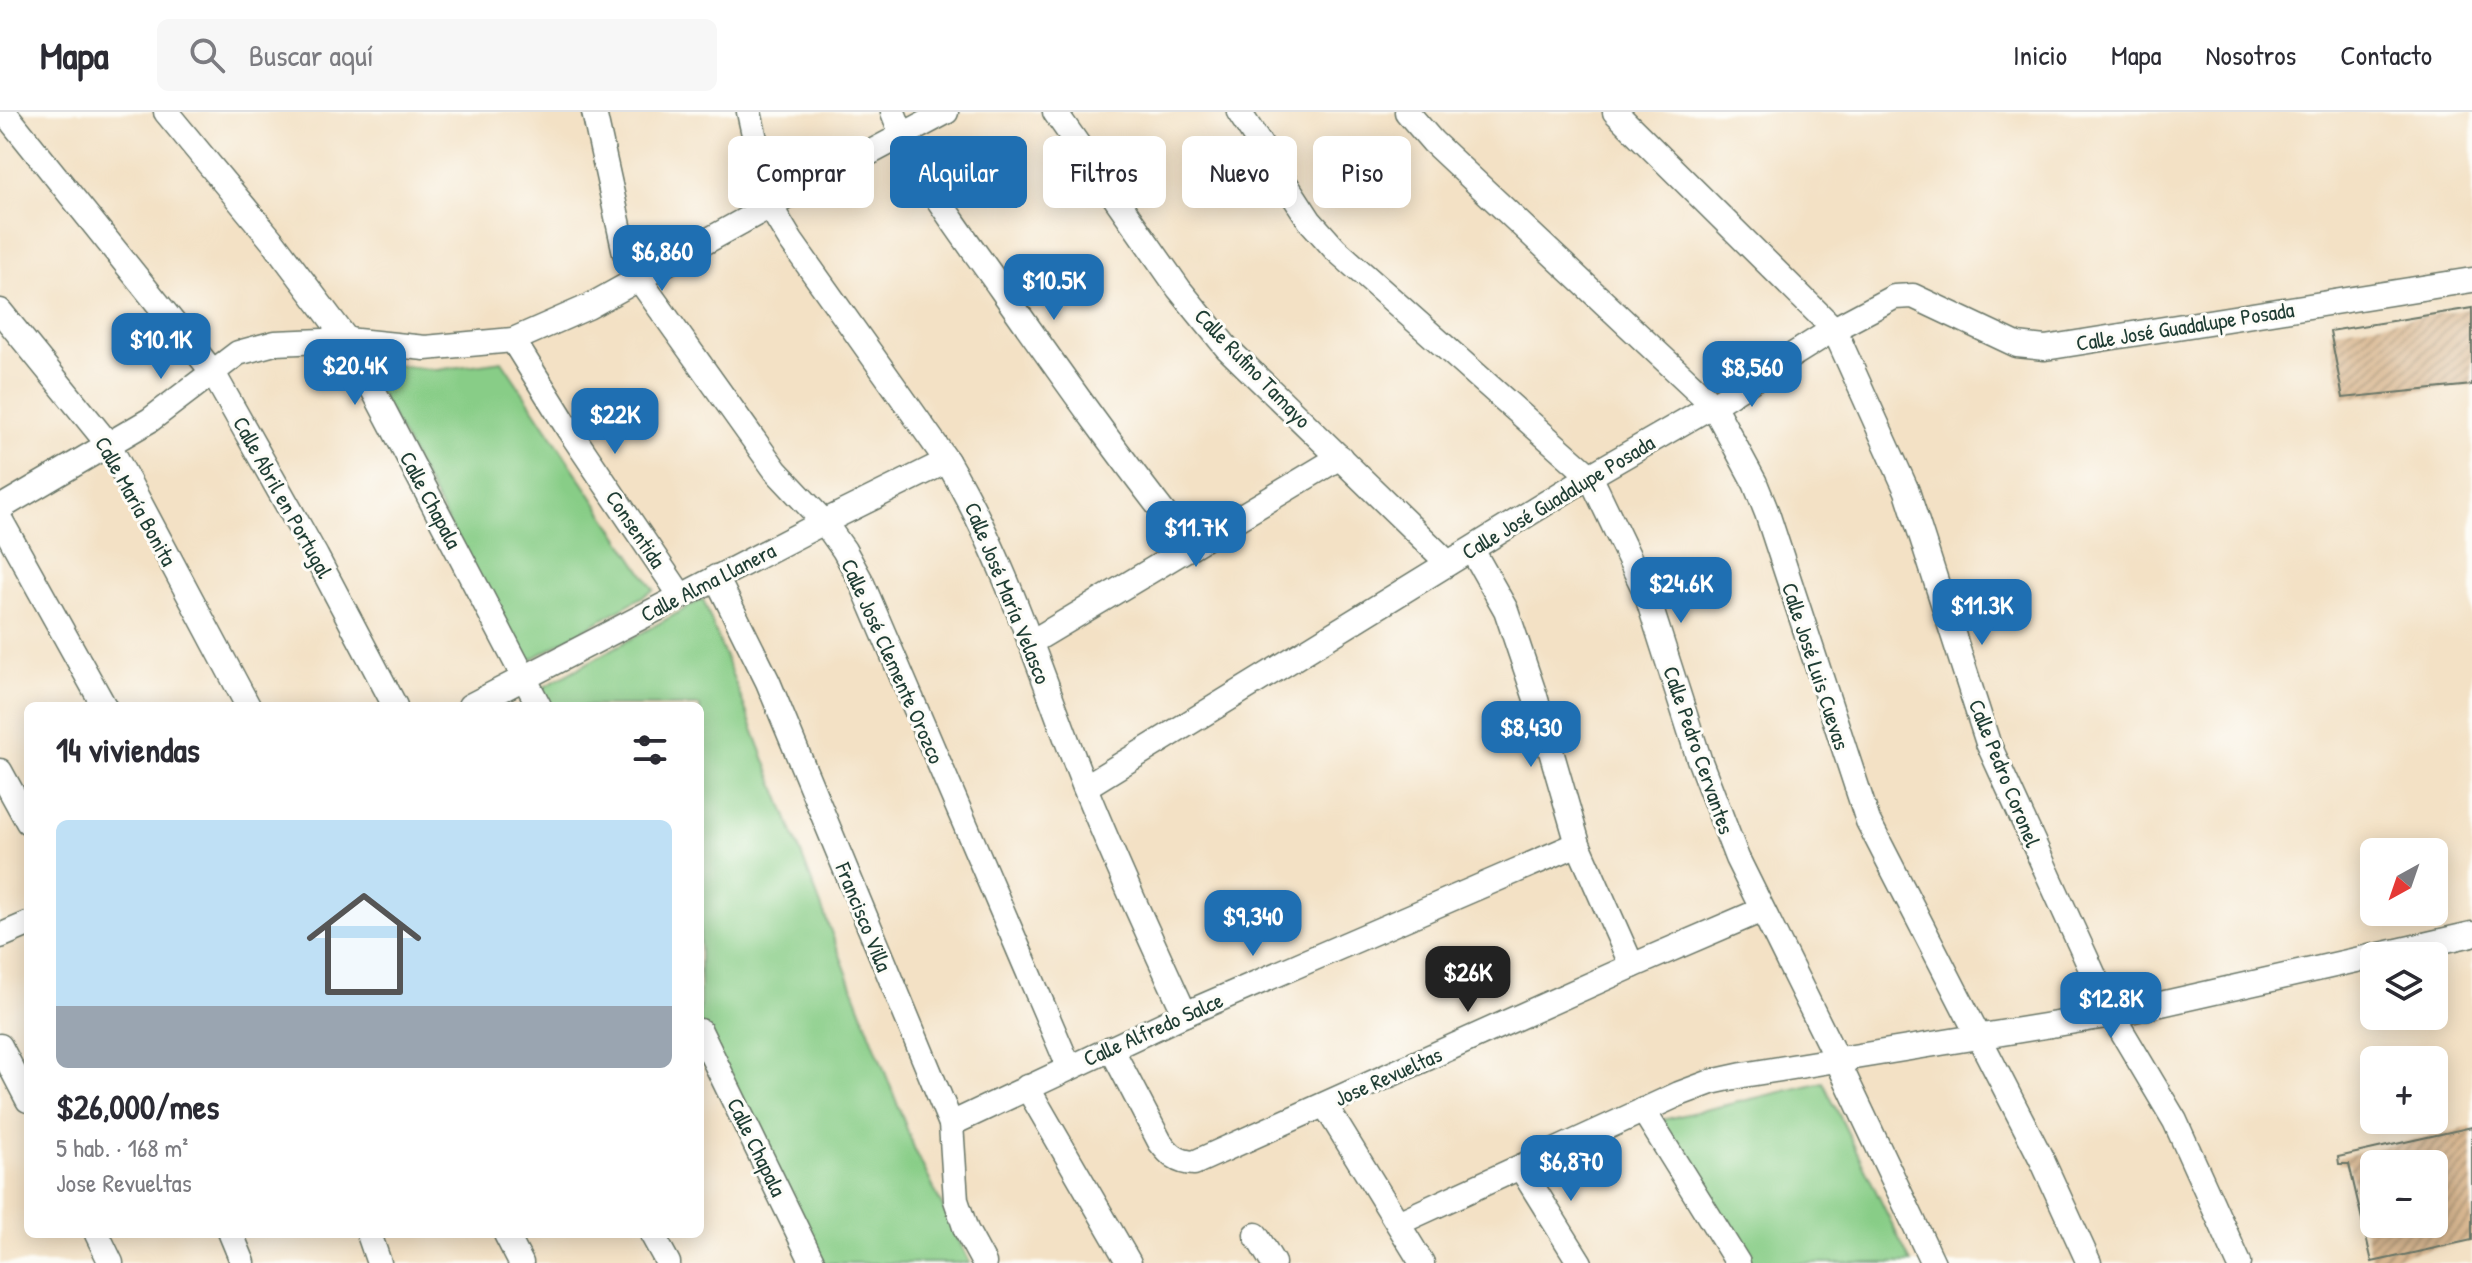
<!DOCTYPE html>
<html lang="es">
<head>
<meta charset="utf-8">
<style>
  :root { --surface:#fff; --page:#f7f7f7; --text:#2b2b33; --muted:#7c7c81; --line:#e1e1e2; --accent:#1f6fb2 }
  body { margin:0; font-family:"Patrick Hand",sans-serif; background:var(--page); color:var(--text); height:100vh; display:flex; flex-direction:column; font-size:30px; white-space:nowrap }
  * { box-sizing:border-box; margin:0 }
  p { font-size:26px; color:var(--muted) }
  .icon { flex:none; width:44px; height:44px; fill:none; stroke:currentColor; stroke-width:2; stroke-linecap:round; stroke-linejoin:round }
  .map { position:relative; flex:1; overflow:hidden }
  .side { position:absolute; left:24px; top:590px; width:680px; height:536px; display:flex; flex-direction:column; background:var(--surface); border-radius:12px; box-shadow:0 4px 20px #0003 }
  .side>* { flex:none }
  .guide { position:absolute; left:728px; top:24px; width:760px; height:72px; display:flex; gap:16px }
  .needle { width:52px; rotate:220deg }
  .tools { position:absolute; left:2360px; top:726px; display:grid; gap:16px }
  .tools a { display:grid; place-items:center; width:88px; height:88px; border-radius:12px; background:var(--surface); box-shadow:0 4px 20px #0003; font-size:40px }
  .price { position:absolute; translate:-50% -68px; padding:0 18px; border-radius:16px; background:var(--accent); color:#fff; font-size:26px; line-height:52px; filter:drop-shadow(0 2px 4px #0008) }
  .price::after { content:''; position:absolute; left:50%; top:48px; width:24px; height:18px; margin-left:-12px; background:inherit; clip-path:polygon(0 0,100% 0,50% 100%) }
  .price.selected { background:#222; color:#fff }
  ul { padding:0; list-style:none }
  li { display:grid; align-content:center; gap:16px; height:424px; padding:0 32px }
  li span { display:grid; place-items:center; height:248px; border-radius:12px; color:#555 }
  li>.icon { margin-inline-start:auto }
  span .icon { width:144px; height:144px; fill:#fffc; stroke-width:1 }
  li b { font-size:34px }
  h2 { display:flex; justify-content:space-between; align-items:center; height:96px; padding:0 32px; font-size:34px }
  .pill { padding:0 28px; border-radius:12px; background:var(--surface); box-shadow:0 4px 20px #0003; font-size:28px; line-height:72px }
  .pill.selected { background:var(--accent); color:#fff }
  header { display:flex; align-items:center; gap:48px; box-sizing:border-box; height:112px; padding:0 40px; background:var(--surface); border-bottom:2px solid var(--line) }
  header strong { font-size:38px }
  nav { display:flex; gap:44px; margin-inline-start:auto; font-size:28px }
  .search { width:560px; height:72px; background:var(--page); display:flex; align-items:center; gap:20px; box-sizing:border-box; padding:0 28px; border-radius:12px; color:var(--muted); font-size:30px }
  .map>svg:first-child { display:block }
  .park { fill:#88cd87; stroke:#54855e; stroke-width:2 }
  .building { fill:url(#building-hatch); fill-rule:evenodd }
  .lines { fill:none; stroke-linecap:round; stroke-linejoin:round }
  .minor-casing { stroke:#697667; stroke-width:27 }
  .minor { stroke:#fff; stroke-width:24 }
  .labels { text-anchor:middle; stroke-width:6; stroke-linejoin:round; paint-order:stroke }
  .street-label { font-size:22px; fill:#1f3d34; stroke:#fdfcf7 }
</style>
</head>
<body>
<header>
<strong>Mapa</strong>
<div class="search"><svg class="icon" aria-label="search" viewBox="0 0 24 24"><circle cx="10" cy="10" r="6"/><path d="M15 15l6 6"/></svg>Buscar aquí</div>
<nav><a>Inicio</a><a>Mapa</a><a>Nosotros</a><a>Contacto</a></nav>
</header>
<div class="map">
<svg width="2472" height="1151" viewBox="0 0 2472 1151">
  <defs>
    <pattern id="building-hatch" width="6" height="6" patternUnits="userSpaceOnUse" patternTransform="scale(2)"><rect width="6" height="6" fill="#d9b892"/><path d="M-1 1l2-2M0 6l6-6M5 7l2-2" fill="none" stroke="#af9778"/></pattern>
  </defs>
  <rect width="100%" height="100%" fill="#fdfcf7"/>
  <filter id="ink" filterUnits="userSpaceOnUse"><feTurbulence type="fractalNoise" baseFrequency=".0125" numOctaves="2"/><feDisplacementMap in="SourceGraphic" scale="16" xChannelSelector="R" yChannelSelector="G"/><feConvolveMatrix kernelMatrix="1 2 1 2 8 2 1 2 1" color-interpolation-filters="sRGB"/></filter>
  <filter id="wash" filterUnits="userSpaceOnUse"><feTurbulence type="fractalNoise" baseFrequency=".006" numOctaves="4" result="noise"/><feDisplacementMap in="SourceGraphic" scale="32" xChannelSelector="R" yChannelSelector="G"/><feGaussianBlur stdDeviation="1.8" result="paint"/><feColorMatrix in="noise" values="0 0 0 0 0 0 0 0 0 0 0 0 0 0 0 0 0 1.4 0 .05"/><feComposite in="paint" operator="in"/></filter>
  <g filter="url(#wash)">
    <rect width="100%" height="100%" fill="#f3e1c5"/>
    <g class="park">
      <path d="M363,249L437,258L502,249L654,478L523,552Z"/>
      <path d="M703,487L915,1038L970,1151H816L700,914V594H544L537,579Z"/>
      <path d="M1823,970L1911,1151H1745L1658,1009Z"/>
    </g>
    <g id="blocks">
      <g class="building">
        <path d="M2472,196V273L2343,286L2330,219Z"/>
        <path d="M2472,1015V1128L2372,1150L2349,1052H2339L2338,1045ZM2374,1052H2434V1112H2374Z"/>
      </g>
    </g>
  </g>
  <g filter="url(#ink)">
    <use href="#blocks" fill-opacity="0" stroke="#697667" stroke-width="2"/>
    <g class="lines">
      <defs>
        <g id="minor">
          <path d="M4,0L212,259L316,444L395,594"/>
          <path d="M166,0L274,131L347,228L539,594"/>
          <path d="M594,0L625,141L639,167L776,359L824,410L844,438L861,469L1069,955"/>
          <path d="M749,0L770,94L791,129L947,349C1007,450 1041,564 1084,673C1115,750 1150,826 1185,902"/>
          <path d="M893,0C916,65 962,121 1001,177C1062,264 1123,350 1189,433"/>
          <path d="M1055,0L1179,177L1227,236L1448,451"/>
          <path d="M1239,0L1310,109L1335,137L1590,364L1646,481L1699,647L1737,746L1837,948L1933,1151"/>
          <path d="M1407,0L1433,30L1713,293L1755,371L1767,401L1868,709L2042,1048L2089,1151"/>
          <path d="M1615,0L1834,217L1907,379L1988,631L2112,903L2175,1009L2239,1151"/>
          <path d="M0,199L109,333L248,594"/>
          <path d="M513,228L569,318L681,484"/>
          <path d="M0,396L150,308L238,241L275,231L347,228L425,236L513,228L588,195L770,94L946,0"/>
          <path d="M0,407L104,594"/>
          <path d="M1472,438L1506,498L1535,584L1578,732L1632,854"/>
          <path d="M716,465L768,570L951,1012L956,1088L966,1118L984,1151"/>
          <path d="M1030,531L1340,345"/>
          <path d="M470,594L824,410L947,349"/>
          <path d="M0,659L28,710"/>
          <path d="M1085,675L1590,364L1713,293L1834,217L1894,185L1913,184L2017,233L2045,236L2472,168"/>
          <path d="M0,824L28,812"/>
          <path d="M2376,844L2472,822"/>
          <path d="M700,919L813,1151"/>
          <path d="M0,934L28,988"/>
          <path d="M1111,936L1160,1030C1170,1043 1177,1050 1194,1051L1632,854L1762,798"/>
          <path d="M1027,975L1129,1151"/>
          <path d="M1325,993L1422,1151"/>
          <path d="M1643,998L1738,1151"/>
          <path d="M951,1012L1185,902L1578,732"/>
          <path d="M1521,1056L1580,1151"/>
          <path d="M1398,1111L1679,982L1711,970L1743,963L2112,903L2374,844"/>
          <path d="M97,1122L111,1151"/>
          <path d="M231,1122L243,1151"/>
          <path d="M369,1122L379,1151"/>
          <path d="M506,1122L521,1151"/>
          <path d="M652,1122L668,1151"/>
          <path d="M1256,1123L1273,1151"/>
        </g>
      </defs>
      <use href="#minor" class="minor-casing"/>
      <use href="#minor" class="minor"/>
    </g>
  </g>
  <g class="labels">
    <g class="street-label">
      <text transform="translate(2185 214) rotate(-9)" y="8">Calle José Guadalupe Posada</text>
      <text transform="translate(1253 256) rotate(46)" y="8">Calle Rufino Tamayo</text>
      <text transform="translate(283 385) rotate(61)" y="8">Calle Abril en Portugal</text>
      <text transform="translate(1558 385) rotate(-31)" y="8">Calle José Guadalupe Posada</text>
      <text transform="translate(431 388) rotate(62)" y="8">Calle Chapala</text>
      <text transform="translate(136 389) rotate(61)" y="8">Calle María Bonita</text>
      <text transform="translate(636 417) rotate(56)" y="8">Consentida</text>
      <text transform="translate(708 470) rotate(-27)" y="8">Calle Alma Llanera</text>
      <text transform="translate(1008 481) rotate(68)" y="8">Calle José María Velasco</text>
      <text transform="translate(893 549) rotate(66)" y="8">Calle José Clemente Orozco</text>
      <text transform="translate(1816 554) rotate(72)" y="8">Calle José Luis Cuevas</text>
      <text transform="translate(1699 638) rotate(71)" y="8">Calle Pedro Cervantes</text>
      <text transform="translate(2005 661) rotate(68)" y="8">Calle Pedro Coronel</text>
      <text transform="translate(864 805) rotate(68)" y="8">Francisco Villa</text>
      <text transform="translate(1153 917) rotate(-24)" y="8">Calle Alfredo Salce</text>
      <text transform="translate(1388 964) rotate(-24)" y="8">Jose Revueltas</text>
      <text transform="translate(757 1035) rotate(64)" y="8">Calle Chapala</text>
    </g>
  </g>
</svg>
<div class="tools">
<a><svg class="needle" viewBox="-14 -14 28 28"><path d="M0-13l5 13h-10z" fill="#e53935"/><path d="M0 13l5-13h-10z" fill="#7c7c81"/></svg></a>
<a><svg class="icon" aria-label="layers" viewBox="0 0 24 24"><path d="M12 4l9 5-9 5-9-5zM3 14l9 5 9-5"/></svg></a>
<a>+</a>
<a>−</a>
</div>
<b class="price" style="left:662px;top:181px">$6,860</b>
<b class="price" style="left:1054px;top:210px">$10.5K</b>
<b class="price" style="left:161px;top:269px">$10.1K</b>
<b class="price" style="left:355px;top:295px">$20.4K</b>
<b class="price" style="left:1752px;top:297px">$8,560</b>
<b class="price" style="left:615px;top:344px">$22K</b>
<b class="price" style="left:1196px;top:457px">$11.7K</b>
<b class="price" style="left:1681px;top:513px">$24.6K</b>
<b class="price" style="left:1982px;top:535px">$11.3K</b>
<b class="price" style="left:1531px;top:657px">$8,430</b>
<b class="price" style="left:1253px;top:846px">$9,340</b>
<b class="price selected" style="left:1468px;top:902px">$26K</b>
<b class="price" style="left:2111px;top:928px">$12.8K</b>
<b class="price" style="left:1571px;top:1091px">$6,870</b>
<div class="guide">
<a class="pill">Comprar</a>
<a class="pill selected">Alquilar</a>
<a class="pill">Filtros</a>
<a class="pill">Nuevo</a>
<a class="pill">Piso</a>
</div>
<section class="side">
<h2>14 viviendas<svg class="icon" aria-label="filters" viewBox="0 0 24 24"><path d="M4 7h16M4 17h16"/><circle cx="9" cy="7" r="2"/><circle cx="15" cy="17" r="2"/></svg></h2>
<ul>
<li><span style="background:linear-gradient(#bfe0f5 75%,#9aa5b1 0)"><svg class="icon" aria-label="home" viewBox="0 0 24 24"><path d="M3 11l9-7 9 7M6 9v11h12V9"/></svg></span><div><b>$26,000/mes</b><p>5 hab. · 168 m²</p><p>Jose Revueltas</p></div></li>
</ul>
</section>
</div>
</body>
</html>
